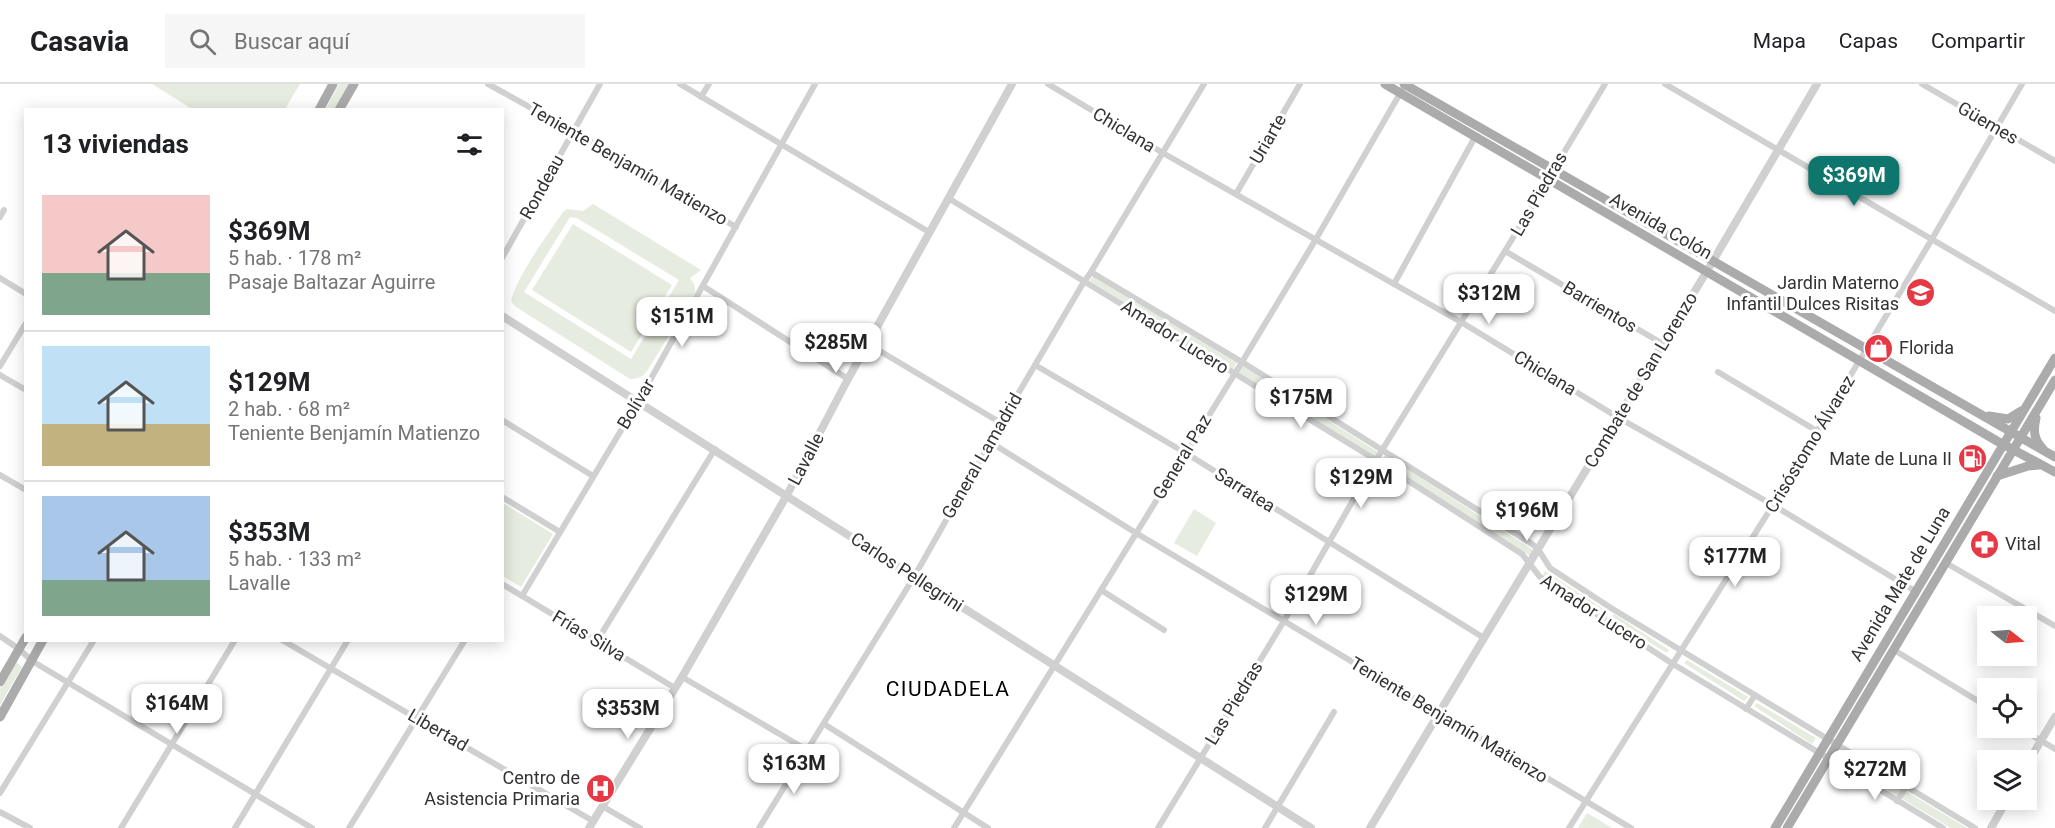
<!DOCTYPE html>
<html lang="es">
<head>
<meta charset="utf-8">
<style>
  :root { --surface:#fff; --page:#f6f6f6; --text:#202124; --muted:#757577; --line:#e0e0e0; --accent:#0f766e }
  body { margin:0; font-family:Roboto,sans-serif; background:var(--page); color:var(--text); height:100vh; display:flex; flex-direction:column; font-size:22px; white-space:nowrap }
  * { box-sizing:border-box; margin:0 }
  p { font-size:20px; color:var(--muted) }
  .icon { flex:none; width:33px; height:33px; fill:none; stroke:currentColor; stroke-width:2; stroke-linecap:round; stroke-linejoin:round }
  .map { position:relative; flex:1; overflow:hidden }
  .side { position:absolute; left:24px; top:24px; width:480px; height:534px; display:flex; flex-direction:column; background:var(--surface); border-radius:0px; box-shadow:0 3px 15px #0003 }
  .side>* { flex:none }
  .needle { width:39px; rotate:107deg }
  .tools { position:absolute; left:1977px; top:522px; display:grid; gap:12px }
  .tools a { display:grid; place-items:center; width:60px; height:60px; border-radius:0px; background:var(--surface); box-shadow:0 3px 15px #0003; font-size:30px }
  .price { position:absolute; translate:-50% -51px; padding:0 14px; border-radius:12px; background:#fff; color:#222; font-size:20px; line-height:39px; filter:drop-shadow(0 2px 3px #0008) }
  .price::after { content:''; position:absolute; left:50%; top:36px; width:18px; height:14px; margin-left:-9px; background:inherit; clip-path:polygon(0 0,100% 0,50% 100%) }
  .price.on { background:var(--accent); color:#fff }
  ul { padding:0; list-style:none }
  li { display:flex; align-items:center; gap:18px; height:150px; padding:0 18px }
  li+li { border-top:2px solid var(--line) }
  li span { display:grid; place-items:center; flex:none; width:168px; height:120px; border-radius:0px; color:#555 }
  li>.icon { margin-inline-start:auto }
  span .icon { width:72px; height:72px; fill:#fffc; stroke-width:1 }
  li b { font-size:26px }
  h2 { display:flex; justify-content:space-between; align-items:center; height:72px; padding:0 18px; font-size:26px }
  header { display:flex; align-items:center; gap:36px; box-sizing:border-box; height:84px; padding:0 30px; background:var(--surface); border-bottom:2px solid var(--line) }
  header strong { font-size:28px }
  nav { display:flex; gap:33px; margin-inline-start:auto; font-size:21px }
  .search { width:420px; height:54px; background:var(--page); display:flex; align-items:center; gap:15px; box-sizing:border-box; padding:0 21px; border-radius:0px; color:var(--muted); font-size:22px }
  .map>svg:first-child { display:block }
  .green { fill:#e6ecdf; fill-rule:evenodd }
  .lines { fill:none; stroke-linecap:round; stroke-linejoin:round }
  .minor { stroke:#d0d0d0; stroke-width:6 }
  .tertiary { stroke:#d0d0d0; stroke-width:8 }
  .primary { stroke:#ababab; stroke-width:9 }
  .labels { text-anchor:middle; stroke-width:6; stroke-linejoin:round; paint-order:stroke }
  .street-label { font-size:18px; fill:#333; stroke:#fff }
  .poi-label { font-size:18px; fill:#333; stroke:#fff; text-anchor:end }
  .quarter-label { font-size:21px; letter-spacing:1.5px; fill:#000; stroke:#fff }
</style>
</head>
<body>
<header>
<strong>Casavia</strong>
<div class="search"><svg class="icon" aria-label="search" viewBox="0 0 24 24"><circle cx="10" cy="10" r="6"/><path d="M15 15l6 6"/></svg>Buscar aquí</div>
<nav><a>Mapa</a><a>Capas</a><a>Compartir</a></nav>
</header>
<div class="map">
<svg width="2055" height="744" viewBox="0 0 2055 744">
  <rect width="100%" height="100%" fill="#fff"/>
  <g class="green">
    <path d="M152,0H300L285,25H192Z"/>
    <path d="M339,0H350L335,25L325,26Z"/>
    <path d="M593,120L701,186L690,194L695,202V209L647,287C643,293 638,295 630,295L516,223L511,217C517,192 548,150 563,128L567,125L583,127ZM570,133L577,134L679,196L631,275L524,208Z"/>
    <path d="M573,140L672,201L631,268L532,206Z"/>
    <path d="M1093,192L1237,278L1233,285L1090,197Z"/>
    <path d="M1243,282L1378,368L1375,372L1238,288Z"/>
    <path d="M1385,371L1533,466L1530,472L1381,376Z"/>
    <path d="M503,419L553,450L521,503L503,492Z"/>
    <path d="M1194,425L1216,439L1197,472L1174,459Z"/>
    <path d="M1545,487L1602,524L1600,529L1542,493Z"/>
    <path d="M1614,530L1669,566L1667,569L1610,535Z"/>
    <path d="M1687,576L1748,613L1744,617L1684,579Z"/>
    <path d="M16,578L22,583L0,621V605Z"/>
    <path d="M1757,619L1816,654L1812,660L1754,622Z"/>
    <path d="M1844,670L1967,744H1951L1839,677Z"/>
    <path d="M1587,729L1612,744H1578Z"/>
  </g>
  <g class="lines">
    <g class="minor">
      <path d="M488,0L573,47L736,143"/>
      <path d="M680,0L929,148"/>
      <path d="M1048,0L1163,69L1461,238L1619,334L1773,421L1915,507"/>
      <path d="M1665,0L2055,227"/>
      <path d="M1922,0L2055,77"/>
      <path d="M701,13L709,0"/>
      <path d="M1236,110L1300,0"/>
      <path d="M948,114L1376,376L1522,470L1540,493L1673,580L1943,744"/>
      <path d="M0,133L4,126"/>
      <path d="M1505,167L1663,260"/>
      <path d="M502,174L600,0"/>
      <path d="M1091,188L1242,278L1532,460L1538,465L1550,484L1611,524L1975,744"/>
      <path d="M0,194L26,210"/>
      <path d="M1394,200L1475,53"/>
      <path d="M703,202L848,295"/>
      <path d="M868,260L1001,339"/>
      <path d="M1035,281L1184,368L1484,554"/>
      <path d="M0,282L26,239"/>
      <path d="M1718,288L1817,347"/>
      <path d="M0,291L26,306"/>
      <path d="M502,336L593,392"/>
      <path d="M990,358L1136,449L1631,744"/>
      <path d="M0,391L26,406"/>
      <path d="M502,413L560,448"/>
      <path d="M1946,479L2055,542"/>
      <path d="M502,500L675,604"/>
      <path d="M1101,506L1164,546"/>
      <path d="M522,512L638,318L815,0"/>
      <path d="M0,552L19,565L32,577L312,744"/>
      <path d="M282,556L593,737"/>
      <path d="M597,557L715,365"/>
      <path d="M1894,566L1988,623"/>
      <path d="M682,593L807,666"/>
      <path d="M1746,625L1755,611"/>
      <path d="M824,640L988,744"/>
      <path d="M2020,644L2055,665"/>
      <path d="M0,709L94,556"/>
      <path d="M1897,717L1906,703"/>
      <path d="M602,722L640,744"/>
      <path d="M0,728L30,744"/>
      <path d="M121,744L235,556"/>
      <path d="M235,744L348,556"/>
      <path d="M349,744L465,556"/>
      <path d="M759,744L914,493L1001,339L1082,201L1091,188L1204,0"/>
      <path d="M954,744L1242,278L1316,155L1402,6"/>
      <path d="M1158,744L1284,537L1376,376L1505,167L1605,0"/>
      <path d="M1265,744L1334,628"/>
      <path d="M1569,744L1773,421L1932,155L2022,0"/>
    </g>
    <g class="tertiary">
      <path d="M502,232L1311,744"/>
      <path d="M2026,682L2055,633"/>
      <path d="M589,744L682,593L787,411L848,295L1012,0"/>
      <path d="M1370,744L1484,554L1707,187L1817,0"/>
      <path d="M1991,744L2007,716"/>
    </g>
    <g class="primary">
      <path d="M1385,0L1997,357L2055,388"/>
      <path d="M1404,0L2055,373"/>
      <path d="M319,26L333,0"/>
      <path d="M339,26L354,0"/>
      <path d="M1989,332L2008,335L2021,327"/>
      <path d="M2036,334C2033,347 2034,356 2043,365"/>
      <path d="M1997,392L2028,382L2039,381"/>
      <path d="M0,598L26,553"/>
      <path d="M0,633L43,556"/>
      <path d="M1775,744L2055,274"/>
      <path d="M1787,744L2055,296"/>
    </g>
  </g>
  <defs>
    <symbol id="school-disc" viewBox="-11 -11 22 22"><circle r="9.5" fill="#e63946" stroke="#fff"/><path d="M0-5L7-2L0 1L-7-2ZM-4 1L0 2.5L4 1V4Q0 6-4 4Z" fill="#fff"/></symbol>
    <symbol id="shop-disc" viewBox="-11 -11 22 22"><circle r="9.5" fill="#e63946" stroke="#fff"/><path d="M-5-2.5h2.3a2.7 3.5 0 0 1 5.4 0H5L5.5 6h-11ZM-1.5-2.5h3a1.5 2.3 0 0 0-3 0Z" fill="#fff"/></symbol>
    <symbol id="fuel-disc" viewBox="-11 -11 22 22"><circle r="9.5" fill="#e63946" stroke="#fff"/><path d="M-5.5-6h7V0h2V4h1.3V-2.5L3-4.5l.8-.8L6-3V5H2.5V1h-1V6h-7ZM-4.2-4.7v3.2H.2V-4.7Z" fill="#fff"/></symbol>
    <symbol id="pharmacy-disc" viewBox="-11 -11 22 22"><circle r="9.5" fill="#e63946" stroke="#fff"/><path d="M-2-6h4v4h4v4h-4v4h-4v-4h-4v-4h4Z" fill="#fff"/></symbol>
    <symbol id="hospital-disc" viewBox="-11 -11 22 22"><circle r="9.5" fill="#e63946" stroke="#fff"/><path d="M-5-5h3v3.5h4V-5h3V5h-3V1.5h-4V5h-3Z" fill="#fff"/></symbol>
  </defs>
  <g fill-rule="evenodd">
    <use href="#school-disc" x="1904" y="192" width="33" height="33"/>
    <use href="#shop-disc" x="1862" y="248" width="33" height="33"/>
    <use href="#fuel-disc" x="1956" y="358" width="33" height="33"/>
    <use href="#pharmacy-disc" x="1968" y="444" width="33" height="33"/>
    <use href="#hospital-disc" x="584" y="688" width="33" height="33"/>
  </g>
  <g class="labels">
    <g class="street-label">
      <text transform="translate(1988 39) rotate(30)" y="6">Güemes</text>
      <text transform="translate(1124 46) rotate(31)" y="6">Chiclana</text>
      <text transform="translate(1268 55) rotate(-60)" y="6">Uriarte</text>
      <text transform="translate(628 80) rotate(30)" y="6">Teniente Benjamín Matienzo</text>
      <text transform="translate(542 103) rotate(-61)" y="6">Rondeau</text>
      <text transform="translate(1539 110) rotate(-60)" y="6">Las Piedras</text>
      <text transform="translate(1661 142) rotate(30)" y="6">Avenida Colón</text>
      <text transform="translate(1600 223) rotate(31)" y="6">Barrientos</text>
      <text transform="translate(1175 253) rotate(32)" y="6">Amador Lucero</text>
      <text transform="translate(1545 289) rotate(31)" y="6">Chiclana</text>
      <text transform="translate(1641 296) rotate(-59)" y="6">Combate de San Lorenzo</text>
      <text transform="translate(636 320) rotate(-59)" y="6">Bolívar</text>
      <text transform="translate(1810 360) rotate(-59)" y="6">Crisóstomo Álvarez</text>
      <text transform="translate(982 372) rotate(-60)" y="6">General Lamadrid</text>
      <text transform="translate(1182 373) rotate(-59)" y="6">General Paz</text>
      <text transform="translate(806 375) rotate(-62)" y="6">Lavalle</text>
      <text transform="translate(1245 406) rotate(32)" y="6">Sarratea</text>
      <text transform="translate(907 488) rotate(33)" y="6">Carlos Pellegrini</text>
      <text transform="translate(1900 500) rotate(-59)" y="6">Avenida Mate de Luna</text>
      <text transform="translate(1594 528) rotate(33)" y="6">Amador Lucero</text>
      <text transform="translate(589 552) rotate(31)" y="6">Frías Silva</text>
      <text transform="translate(1234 619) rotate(-59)" y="6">Las Piedras</text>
      <text transform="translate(1449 636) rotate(31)" y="6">Teniente Benjamín Matienzo</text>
      <text transform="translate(438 646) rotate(30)" y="6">Libertad</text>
    </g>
    <g class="poi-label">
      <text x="1899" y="205">Jardin Materno<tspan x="1899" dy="21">Infantil Dulces Risitas</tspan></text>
      <text x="1899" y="270" text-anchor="start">Florida</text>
      <text x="1952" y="381">Mate de Luna II</text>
      <text x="2005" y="466" text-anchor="start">Vital</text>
      <text x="580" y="700">Centro de<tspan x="580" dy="21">Asistencia Primaria</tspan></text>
    </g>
    <g class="quarter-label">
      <text x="948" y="612">CIUDADELA</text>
    </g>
  </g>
</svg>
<div class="tools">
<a><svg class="needle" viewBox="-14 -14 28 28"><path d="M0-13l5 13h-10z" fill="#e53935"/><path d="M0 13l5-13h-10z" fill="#757577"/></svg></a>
<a><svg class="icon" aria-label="locate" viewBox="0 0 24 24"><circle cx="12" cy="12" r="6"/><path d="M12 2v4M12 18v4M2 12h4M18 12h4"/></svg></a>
<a><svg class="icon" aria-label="layers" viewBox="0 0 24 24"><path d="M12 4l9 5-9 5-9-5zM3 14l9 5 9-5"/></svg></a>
</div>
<b class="price on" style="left:1854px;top:123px">$369M</b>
<b class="price" style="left:1489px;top:241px">$312M</b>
<b class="price" style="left:682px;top:264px">$151M</b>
<b class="price" style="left:836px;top:290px">$285M</b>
<b class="price" style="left:1301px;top:345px">$175M</b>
<b class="price" style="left:1361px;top:425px">$129M</b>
<b class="price" style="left:1527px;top:458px">$196M</b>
<b class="price" style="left:1735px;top:504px">$177M</b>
<b class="price" style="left:1316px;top:542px">$129M</b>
<b class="price" style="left:177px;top:651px">$164M</b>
<b class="price" style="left:628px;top:656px">$353M</b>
<b class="price" style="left:794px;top:711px">$163M</b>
<b class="price" style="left:1875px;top:717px">$272M</b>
<section class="side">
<h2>13 viviendas<svg class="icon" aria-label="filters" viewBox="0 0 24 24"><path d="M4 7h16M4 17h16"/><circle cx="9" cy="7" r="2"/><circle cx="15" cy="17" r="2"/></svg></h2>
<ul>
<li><span style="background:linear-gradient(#f6c9c9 65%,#7fa58c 0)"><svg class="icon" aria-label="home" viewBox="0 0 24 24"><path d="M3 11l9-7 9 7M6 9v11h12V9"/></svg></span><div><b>$369M</b><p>5 hab. · 178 m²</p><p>Pasaje Baltazar Aguirre</p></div></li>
<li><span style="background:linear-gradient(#bfe0f5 65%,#c2b280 0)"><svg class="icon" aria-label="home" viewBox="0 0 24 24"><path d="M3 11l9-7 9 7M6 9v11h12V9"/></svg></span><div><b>$129M</b><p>2 hab. · 68 m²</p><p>Teniente Benjamín Matienzo</p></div></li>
<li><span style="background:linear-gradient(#a9c7e8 70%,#7fa58c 0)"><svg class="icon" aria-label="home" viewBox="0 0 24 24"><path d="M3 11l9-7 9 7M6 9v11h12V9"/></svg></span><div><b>$353M</b><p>5 hab. · 133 m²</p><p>Lavalle</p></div></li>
</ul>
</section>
</div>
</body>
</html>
